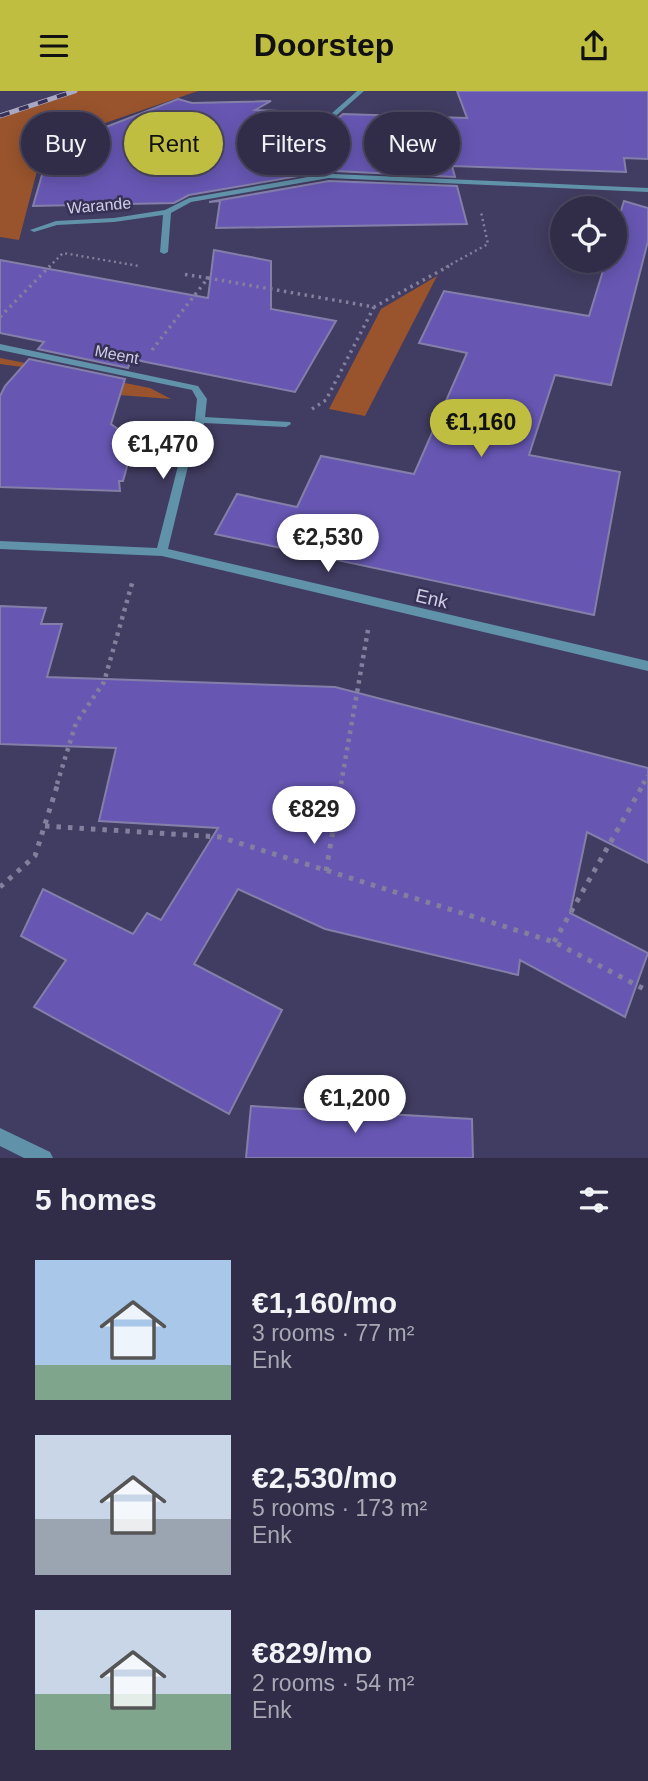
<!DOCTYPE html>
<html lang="en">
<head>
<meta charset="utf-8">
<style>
  :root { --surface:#312d49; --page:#3d3953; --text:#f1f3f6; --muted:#a8a8b4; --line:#4c4961; --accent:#bfbe41 }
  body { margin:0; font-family:Helvetica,sans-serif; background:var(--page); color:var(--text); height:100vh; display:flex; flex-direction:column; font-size:26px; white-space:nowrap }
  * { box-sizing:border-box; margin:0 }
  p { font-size:23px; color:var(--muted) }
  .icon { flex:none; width:38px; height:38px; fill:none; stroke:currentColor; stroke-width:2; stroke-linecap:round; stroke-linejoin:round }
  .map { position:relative; height:1067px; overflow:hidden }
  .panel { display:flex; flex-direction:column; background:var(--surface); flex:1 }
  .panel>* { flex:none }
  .banner { position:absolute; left:21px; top:21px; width:607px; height:63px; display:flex; gap:14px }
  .tools { position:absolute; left:550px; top:105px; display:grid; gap:14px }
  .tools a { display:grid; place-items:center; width:77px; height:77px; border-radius:50%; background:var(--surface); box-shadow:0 4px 18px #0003,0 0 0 2px var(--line); font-size:35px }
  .price { position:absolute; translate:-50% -60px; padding:0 16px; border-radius:24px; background:#fff; color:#222; font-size:23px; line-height:46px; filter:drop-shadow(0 2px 4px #0008) }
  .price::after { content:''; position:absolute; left:50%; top:42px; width:21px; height:16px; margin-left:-10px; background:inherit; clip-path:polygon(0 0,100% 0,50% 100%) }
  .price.current { background:var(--accent); color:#111 }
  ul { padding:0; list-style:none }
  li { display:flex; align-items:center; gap:21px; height:175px; padding:0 35px }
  li span { display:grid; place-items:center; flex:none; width:196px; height:140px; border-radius:0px; color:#555 }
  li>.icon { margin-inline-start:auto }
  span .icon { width:84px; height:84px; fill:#fffc; stroke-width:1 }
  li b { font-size:30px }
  h2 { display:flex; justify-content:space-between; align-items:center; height:84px; padding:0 35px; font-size:30px }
  .pill { padding:0 24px; border-radius:32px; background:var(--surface); box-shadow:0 4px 18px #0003,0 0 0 2px var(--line); font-size:24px; line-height:63px }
  .pill.current { background:var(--accent); color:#111 }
  header { display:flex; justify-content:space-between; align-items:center; height:91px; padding:0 35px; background:var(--accent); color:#111; font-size:32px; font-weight:700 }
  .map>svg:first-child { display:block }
  .green { fill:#99542d }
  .building { fill:#6757b3; stroke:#837fa9; stroke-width:2 }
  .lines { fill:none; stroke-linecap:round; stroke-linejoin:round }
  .path-far3 { stroke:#837f9e; stroke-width:2.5; stroke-dasharray:2 3.5; stroke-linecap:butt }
  .path-far2 { stroke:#837f9e; stroke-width:3.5; stroke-dasharray:2.5 4.5; stroke-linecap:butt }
  .path-far1 { stroke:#837f9e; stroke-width:4.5; stroke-dasharray:3.5 5; stroke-linecap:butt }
  .path { stroke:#837f9e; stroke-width:5; stroke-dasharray:4.5 7; stroke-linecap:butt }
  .minor { fill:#6092a9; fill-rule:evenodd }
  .rail-casing { stroke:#aba8c3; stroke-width:5 }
  .rail { stroke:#373156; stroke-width:3.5; stroke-dasharray:10; stroke-linecap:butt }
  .labels { text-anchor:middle; stroke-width:5; stroke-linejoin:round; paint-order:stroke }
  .far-street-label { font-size:16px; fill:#d0cee5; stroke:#373156 }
  .street-label { font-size:19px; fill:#d0cee5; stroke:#373156 }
</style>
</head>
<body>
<header><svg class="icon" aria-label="menu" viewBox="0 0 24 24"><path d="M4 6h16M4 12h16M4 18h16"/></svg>Doorstep<svg class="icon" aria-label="share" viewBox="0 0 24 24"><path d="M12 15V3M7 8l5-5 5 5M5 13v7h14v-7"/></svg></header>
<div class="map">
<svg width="648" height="1067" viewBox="0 0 648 1067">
  <rect width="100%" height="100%" fill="#413c61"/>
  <g class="green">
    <path d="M73,0H198L44,53L19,149L0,146V24Z"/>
    <path d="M437,185L365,325L329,318L381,218Z"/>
    <path d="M0,267L150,297L171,308L119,304L36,278L0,273Z"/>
  </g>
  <g class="building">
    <path d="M457,0H648V68L624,67L626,81L452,75L455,86L335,80L332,32L343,23L467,27Z"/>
    <path d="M178,8L192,12L271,10L255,19L328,22L320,30L322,81L189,104L174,112L33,115L51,53L90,52L93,41Z"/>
    <path d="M329,90L457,95L467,133L216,137L220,110L209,111Z"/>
    <path d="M624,110L648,117V150L611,294L555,284L529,364L620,381L594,524L215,443L237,403L297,416L321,365L414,383L467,262L419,252L444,200L589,225L606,170H614V142Z"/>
    <path d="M214,159L271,170V218L336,230L295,301L131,268L128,277L38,258L44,251L0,242V169L208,207Z"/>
    <path d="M29,268L125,288L111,333L134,350L123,390H119L120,400L0,396V305L5,295Z"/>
    <path d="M0,515L46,517L41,533H62L47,586L335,596L648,677V772L587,741L570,822L648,862L625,926L520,869L518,884L325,838L238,798L194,873L282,919L229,1023L34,916L66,869L21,845L43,798L133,843L147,822L161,829L218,737L99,730L116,657L0,653Z"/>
    <path d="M251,1015L472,1028L473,1067H246Z"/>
  </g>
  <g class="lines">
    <g class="path-far3">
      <path d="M49,176L63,162L139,175"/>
      <path d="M446,176L488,153L481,121"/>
    </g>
    <g class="path-far2">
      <path d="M208,187L374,216L449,175"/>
      <path d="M0,226L50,175"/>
      <path d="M152,259L208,187L182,183"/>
      <path d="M312,318L326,309L374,216"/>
    </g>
    <g class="path-far1">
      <path d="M57,693L76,632L104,591L133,489"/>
      <path d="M341,693L368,539"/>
      <path d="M643,693L648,685"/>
    </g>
    <g class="path">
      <path d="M45,735L220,746L554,851L648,900"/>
      <path d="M326,780L341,692"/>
      <path d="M0,796L35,765L58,692"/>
      <path d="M554,851L644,692"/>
    </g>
    <g class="minor">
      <path d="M357,0H364L329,31L333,83L648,97V101L329,87L191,111L171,122L168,161L164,163L160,161L163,124L114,131L57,134L34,141L30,139L56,130L114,127L165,119L189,107L325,83L323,30Z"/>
      <path d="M0,253L198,295L207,308L205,326L290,331L291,333L286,336L204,332L190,367L168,458L648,570V580L162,465L0,458V450L157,457L180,367L195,329L197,308L192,299L0,259Z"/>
      <path d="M0,1037L50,1061L53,1067H24L0,1055Z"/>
    </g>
    <defs>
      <path id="rail" d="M0,25L75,0"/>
    </defs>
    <use href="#rail" class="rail-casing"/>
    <use href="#rail" class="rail"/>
  </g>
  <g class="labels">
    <g class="far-street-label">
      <text transform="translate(99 114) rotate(-5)" y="6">Warande</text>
      <text transform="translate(117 263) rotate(11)" y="6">Meent</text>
    </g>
    <g class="street-label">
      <text transform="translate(432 507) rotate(13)" y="7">Enk</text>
    </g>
  </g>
</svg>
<div class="tools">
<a><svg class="icon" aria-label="locate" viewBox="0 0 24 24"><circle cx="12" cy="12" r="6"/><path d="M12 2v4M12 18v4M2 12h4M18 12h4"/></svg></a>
</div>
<b class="price current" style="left:481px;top:368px">€1,160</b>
<b class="price" style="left:163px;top:390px">€1,470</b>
<b class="price" style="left:328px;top:483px">€2,530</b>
<b class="price" style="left:314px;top:755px">€829</b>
<b class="price" style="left:355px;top:1044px">€1,200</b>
<div class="banner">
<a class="pill">Buy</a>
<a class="pill current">Rent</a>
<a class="pill">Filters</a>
<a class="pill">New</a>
</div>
</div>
<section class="panel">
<h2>5 homes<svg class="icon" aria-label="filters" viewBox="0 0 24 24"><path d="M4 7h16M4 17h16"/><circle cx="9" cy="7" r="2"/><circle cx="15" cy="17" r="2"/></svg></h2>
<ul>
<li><span style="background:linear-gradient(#a9c7e8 75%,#7fa58c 0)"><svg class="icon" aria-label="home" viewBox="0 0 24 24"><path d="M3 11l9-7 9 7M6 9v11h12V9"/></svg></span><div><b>€1,160/mo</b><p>3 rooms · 77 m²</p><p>Enk</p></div></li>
<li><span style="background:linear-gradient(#c9d6e8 60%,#9aa5b1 0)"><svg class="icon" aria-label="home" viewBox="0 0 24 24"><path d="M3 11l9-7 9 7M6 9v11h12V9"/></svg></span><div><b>€2,530/mo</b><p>5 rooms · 173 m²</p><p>Enk</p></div></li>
<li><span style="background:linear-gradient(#c9d6e8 60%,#7fa58c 0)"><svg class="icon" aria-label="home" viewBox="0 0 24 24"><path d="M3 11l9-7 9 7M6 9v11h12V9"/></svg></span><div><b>€829/mo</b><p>2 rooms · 54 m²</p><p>Enk</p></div></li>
</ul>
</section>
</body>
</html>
